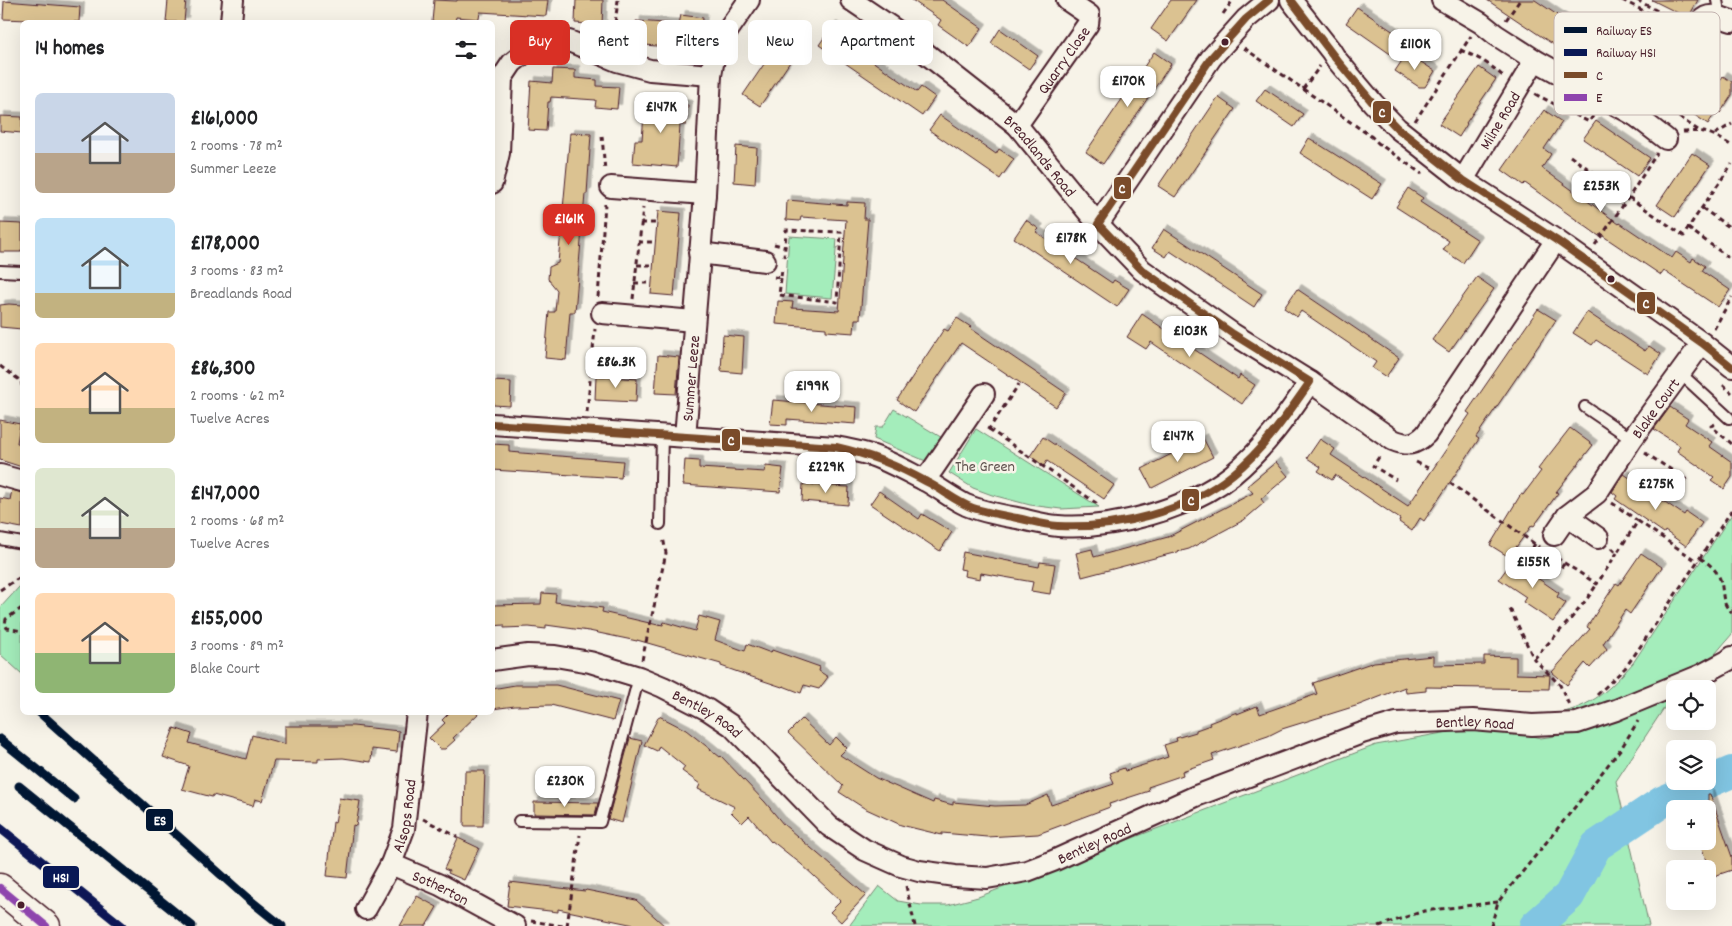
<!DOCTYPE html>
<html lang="en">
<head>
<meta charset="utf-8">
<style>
  :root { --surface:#fff; --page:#f6f6f6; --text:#202124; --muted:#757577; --accent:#d93025 }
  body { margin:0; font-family:Dekko,sans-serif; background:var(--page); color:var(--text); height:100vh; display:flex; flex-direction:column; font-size:19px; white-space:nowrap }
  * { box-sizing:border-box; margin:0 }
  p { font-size:16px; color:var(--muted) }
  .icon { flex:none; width:28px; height:28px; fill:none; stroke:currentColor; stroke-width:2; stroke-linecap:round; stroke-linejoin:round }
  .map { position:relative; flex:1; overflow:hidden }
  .side { position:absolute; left:20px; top:20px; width:475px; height:695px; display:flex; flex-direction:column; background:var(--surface); border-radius:8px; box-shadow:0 5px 20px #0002 }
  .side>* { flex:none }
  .guide { position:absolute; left:510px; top:20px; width:475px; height:45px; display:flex; gap:10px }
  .buttons { position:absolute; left:1666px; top:680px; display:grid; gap:10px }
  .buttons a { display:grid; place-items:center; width:50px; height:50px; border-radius:8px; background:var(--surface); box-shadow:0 5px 20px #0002; font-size:25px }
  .price { position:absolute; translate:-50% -42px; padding:0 11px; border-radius:10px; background:#fff; color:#222; font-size:16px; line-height:32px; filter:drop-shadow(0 1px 2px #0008) }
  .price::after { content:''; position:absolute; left:50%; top:30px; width:15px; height:11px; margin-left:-8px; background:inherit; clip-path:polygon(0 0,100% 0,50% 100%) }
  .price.selected { background:var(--accent); color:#fff }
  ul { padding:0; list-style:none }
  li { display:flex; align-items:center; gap:15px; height:125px; padding:0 15px }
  li span { display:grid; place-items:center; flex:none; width:140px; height:100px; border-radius:8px; color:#555 }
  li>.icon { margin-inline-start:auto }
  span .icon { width:60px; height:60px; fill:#fffc; stroke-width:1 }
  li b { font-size:21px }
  h2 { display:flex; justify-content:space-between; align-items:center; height:60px; padding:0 15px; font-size:21px }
  .tag { padding:0 18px; border-radius:8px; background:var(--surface); box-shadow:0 5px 20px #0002; font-size:18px; line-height:45px }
  .tag.selected { background:var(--accent); color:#fff }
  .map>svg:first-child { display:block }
  .green { fill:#a4edbb; stroke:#778673 }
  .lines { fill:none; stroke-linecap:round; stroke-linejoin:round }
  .river { stroke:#81c5e2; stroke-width:32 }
  .building { fill:#dbc291; stroke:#4a1f2b; filter:url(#shadow) }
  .lane-casing { stroke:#4a1f2b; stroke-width:14 }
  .street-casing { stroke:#4a1f2b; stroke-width:24 }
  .secondary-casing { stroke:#4a1f2b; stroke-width:31 }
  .path { stroke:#4a1f2b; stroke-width:3; stroke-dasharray:5 4; stroke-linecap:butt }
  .lane { stroke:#f7f3e8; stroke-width:10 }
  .street { stroke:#f7f3e8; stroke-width:20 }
  .secondary { stroke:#f7f3e8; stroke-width:28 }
  .bus-1-casing { stroke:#f7f3e8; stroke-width:11 }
  .bus-2-casing { stroke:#f7f3e8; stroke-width:11 }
  .bus-1 { stroke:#7a4b2a; stroke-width:8 }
  .bus-2 { stroke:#8e44ad; stroke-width:8 }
  .rail-1-casing { stroke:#f7f3e8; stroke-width:12 }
  .rail-2-casing { stroke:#f7f3e8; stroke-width:12 }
  .rail-1 { stroke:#011633; stroke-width:9 }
  .rail-2 { stroke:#091855; stroke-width:9 }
  .bus-dot { fill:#4a1f2b; stroke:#f7f3e8; stroke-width:2 }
  .labels { text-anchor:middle; stroke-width:5; stroke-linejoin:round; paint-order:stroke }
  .street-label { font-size:16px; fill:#4a1f2b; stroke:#f7f3e8 }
  .park-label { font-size:16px; fill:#60524f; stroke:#f7f3e8 }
  .key { fill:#f7f3e8; stroke:#c3b3af; stroke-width:1 }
  .key-label { font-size:14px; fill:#4a1f2b }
  .line-badge { stroke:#f7f3e8; stroke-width:2 }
  .badge-label { font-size:14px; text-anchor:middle; font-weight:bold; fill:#fff }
</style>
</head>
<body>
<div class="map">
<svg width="1732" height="926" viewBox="0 0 1732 926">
  <defs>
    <filter id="shadow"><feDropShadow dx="4.5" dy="-4.5" stdDeviation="0" flood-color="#0004"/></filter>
  </defs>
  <rect width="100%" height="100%" fill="#f7f3e8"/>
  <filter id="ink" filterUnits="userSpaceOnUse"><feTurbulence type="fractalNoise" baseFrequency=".02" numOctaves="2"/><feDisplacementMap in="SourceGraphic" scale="10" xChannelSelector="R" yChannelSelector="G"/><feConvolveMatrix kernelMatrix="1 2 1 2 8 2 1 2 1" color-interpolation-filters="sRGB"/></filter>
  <g filter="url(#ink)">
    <g class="green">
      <path d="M789,236L837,239L832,298L785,294Z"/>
      <path d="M894,409L944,439L928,462L874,439L876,427H883Z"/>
      <path d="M976,429L1099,507L1061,509L1030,505L992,495L973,488L949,473Z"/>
      <path d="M1732,514V634L1715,654L1698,664L1646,687L1583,711L1557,714C1594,705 1608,691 1633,663Z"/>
      <path d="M22,585V674L0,654V608L20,586Z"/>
      <path d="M1670,699L1616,781L1649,926H849L879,886L898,901L921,905H948L978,897L1376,745L1465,729L1522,734L1541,738L1575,733Z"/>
    </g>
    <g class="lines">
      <path class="river" d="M1535,926L1569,896L1596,846L1662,802L1732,772"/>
    </g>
    <g class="building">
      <path d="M168,0H186L184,22H166Z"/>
      <path d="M434,0L457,1V0H548L546,16L480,12L479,19L456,17L455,22H432Z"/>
      <path d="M576,0H603L602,25L575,23Z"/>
      <path d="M912,0H942L982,28L969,47L938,25L941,20Z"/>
      <path d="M1171,0H1197L1168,41L1151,29Z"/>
      <path d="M1487,0H1535L1581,31L1584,26L1638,62L1623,85L1568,50L1566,53Z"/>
      <path d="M1652,0H1698L1688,18Z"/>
      <path d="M4,1L80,7L79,22L3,19Z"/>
      <path d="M1357,7L1407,41L1396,58L1346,23Z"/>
      <path d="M681,15L703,18L701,40L678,38V48L634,44L636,21L679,24Z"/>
      <path d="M832,26L847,36L843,41L917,92L921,87L935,97L922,116L819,45Z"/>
      <path d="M788,29L805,40L760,106L743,95Z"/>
      <path d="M1000,29L1038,56L1029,69L991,43Z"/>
      <path d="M1154,52L1171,64L1103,164L1086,152Z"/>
      <path d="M1407,53L1435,71L1425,87H1419L1395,71Z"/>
      <path d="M1479,67L1496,79L1466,123L1467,124L1459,137L1439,124Z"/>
      <path d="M553,69L575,70V78L597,80V86L619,87L617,109L595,107L596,100L551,97L550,102H548L546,131L528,130L531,81L552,83Z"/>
      <path d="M1723,76L1732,82V95L1720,113L1717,110L1708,124L1690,112L1699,99L1702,100L1710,87L1714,90Z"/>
      <path d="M1265,89L1303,114L1294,127L1256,101Z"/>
      <path d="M1218,97L1235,109L1175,197L1158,186Z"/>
      <path d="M645,101L688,105L686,125H680L677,167L633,163L635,140H642Z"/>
      <path d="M1544,110L1562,122L1544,149L1551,154L1542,168L1619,224L1620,223L1672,258L1676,252L1691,262L1693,258L1705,266L1702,271L1730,290L1718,307L1664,271L1661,275L1600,234L1599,236L1525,183L1523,185L1502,170Z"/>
      <path d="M940,115L996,154L999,149L1014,159L1000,179L929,130Z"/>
      <path d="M0,116L22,117V133L0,131Z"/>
      <path d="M1596,121L1650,158L1637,176L1583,139Z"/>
      <path d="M570,133L591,134L587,194H585L575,312H570L566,360L545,358L549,312H555L557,290L548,279L549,267L558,263Z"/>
      <path d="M1309,138L1382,184L1372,199L1300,153Z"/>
      <path d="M736,146L757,148L755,184L734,182Z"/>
      <path d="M1692,153L1710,165L1675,217L1657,205Z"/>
      <path d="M1408,188L1423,198L1420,202L1478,240L1463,263L1443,250L1449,241L1396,207Z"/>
      <path d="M787,200L847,205V202L865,203L864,219H868L860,319H855L854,333L826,331V328L776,324L778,301L793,302L792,308L839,311L846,220L801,217L800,221L786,220Z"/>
      <path d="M658,211L681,213L674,296L651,294Z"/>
      <path d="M1026,220L1039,229L1036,232L1112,283L1114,280L1129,289L1117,307L1014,238Z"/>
      <path d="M0,223L22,224V251L20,250V252H0Z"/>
      <path d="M1164,229L1262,294L1254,307L1170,251L1166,257L1152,248Z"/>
      <path d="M1477,277L1494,289L1449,352L1432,340Z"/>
      <path d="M1297,289L1399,358L1386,377L1372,368L1376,362L1301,311L1297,317L1284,308Z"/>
      <path d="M9,304L22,305V329L0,327V305Z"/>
      <path d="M1538,309L1556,320L1476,437L1479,439L1424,521L1420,518L1412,531L1399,522L1400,519L1335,475L1332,480L1318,471L1321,467L1307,458L1320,439L1335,449L1331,455L1408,506L1470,414L1467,412Z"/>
      <path d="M1587,312L1645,351L1649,346L1661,354L1648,374L1596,340L1592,345L1573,333Z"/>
      <path d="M1142,314L1238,379L1240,375L1255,385L1242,404L1151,342L1146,349L1127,337Z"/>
      <path d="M957,318L971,327L970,328L1066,393L1056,407L961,343L914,412L897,400L944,329L948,331Z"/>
      <path d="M723,335L744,337L742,373L721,371Z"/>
      <path d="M658,355L679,357L676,394L655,393Z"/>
      <path d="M596,376L637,379L636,402L595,400Z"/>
      <path d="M492,381L511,382L510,406L493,405Z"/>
      <path d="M773,400L857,407L856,424L787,419V425L770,424Z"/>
      <path d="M1670,407L1688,419L1685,424L1712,442L1709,446L1732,462V477L1724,489L1711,480L1714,477L1677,451L1680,446L1654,429Z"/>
      <path d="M0,420L20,424L17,443L22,444V467L0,460Z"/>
      <path d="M1570,428L1593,445L1556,492L1558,493L1534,526L1532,525L1509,557L1490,545L1521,494L1523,495L1541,471L1538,469Z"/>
      <path d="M1043,437L1114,485L1104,499L1047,461L1044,466L1030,456Z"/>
      <path d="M1203,438L1213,457L1152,488L1142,469Z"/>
      <path d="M492,444L509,445V452L623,461L621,478L492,470Z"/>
      <path d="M685,460L699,461V468L765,472L766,466L783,468L780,492L683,485Z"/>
      <path d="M1276,462L1288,476L1261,499L1264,503L1244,520L1189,549L1082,577L1076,553L1092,549L1094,557L1168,537L1253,493L1247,486Z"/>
      <path d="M1624,474L1684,515L1686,512L1702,523L1686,546L1665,531L1664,533L1615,499L1617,496L1612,492Z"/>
      <path d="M803,484L849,487L848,505L802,501Z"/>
      <path d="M12,490L22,493V528L0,524V498L10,500Z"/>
      <path d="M879,491L919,519L922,514L952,532L940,551L870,504Z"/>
      <path d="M963,552L1039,567L1040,562L1055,564L1050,594L1031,591L1033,582L981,573L980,579L964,576L965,570L960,569Z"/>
      <path d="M1641,553L1662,567L1630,614L1625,610L1603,644L1607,649L1590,668L1585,663L1567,685L1552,672L1590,629L1587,627L1616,583L1619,585Z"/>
      <path d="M1515,557L1536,570L1533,575L1559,593L1557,597L1566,603L1553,622L1523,602L1526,597L1499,579Z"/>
      <path d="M542,593L556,594L555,602L603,608L602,612L658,625V624L663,625L664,622L695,631L699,616L720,622L715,640L745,651L747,644L771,653L772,650L820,667L819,671L828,677L819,689L804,685L801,693L783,686L782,687L752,677L721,666V664L637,640V641L589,631L546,625V629L529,627L504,628V625L492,626V605L541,604Z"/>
      <path d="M1433,656V665L1484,664V656L1516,657V674L1550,675L1549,689L1426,687V691L1406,693L1405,687L1359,705L1282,729L1268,736L1212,755L1214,760L1182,771L1183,775L1148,787L1149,791L1109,804L1110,807L1038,834L987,837L942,833V835L901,825L864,808L839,792L843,786L788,733L802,719L829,745L836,737L847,748L840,755L876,778L933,803L934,800L953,805V802L995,806L1025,805L1048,795L1051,805L1114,784L1110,773L1124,768L1125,771L1168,757L1164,745L1177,741L1176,738L1196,732V730L1210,725L1209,723L1237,712V714L1257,706L1260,714L1317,694L1313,683L1374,662Z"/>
      <path d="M515,685H556L619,701L613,721L551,705L515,706L492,709V689Z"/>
      <path d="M450,712H480L453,738L455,740L445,749H440L429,738L445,723L442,720Z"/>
      <path d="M659,716L686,730L720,757L721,756L765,802L783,824L866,895L841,922L830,912L841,901L801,864L772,841L771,842L749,816L742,823L731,812L735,807L698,789L700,784L682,771L685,767L659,746L657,751L644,745Z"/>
      <path d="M285,726H353L399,731L397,752L372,749L371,762L343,758L318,759V762L274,761L262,801L255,799L253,806L213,795L212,797L182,789L189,766L163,757L174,728L192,734L189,743L246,759L252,735L285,744Z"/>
      <path d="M630,738L642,741L622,823L608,819Z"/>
      <path d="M465,771H485L483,826H464Z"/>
      <path d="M1708,794H1710L1732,857V870L1708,878V866L1699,841H1708Z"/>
      <path d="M339,798L360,801L356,826L353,825L347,878L327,876L333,822L335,823Z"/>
      <path d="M534,802L598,803L595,815L534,814Z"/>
      <path d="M458,838L479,848L464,880L448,873L449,871L444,869Z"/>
      <path d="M510,882L585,891L586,890L636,900L665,926H639L558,909V912L507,906Z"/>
      <path d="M417,896L437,907L426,926H400Z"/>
    </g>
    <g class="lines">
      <defs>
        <g id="lane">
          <path d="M1717,0L1720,18"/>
          <path d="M0,271L22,272"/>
          <path d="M1679,372L1729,418"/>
          <path d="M1585,407L1632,439"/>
          <path d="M660,524L662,435"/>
          <path d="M0,539L22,543"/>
          <path d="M519,821L600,822L639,677"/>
        </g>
        <g id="street">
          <path id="s1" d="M851,0L900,33L1017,125L1098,224L1142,270L1233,334L1310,382L1393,440C1407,446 1415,445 1426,434L1556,240"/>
          <path d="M1291,0L1331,51L1336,59L1373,103L1397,128L1463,180L1556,240L1702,343L1732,367"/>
          <path d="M1442,0L1481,23L1496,35L1535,60L1636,116L1666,139"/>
          <path d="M231,22L233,0"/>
          <path d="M1636,116C1653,94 1668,72 1684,49C1690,39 1695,23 1706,17C1714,13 1724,19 1732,21"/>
          <path id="s2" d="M1017,125L1088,24L1089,15L1067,0"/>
          <path id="s3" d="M1463,180L1535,60"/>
          <path d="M492,183L499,153L502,78L512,63L527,51L554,41H569L617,61L650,70L711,75"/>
          <path d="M611,187L705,194"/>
          <path d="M1098,224L1211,58L1246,19L1269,0"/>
          <path d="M699,253L765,261"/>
          <path d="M602,313L694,321"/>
          <path d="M492,424L836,447C849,450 863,452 876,457C892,463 908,472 924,480C938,487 951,498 966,505C982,512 1000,515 1017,518C1031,521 1044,525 1058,526C1113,530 1189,509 1232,475C1264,449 1287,416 1310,382"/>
          <path id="s4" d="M685,437L705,194L711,75L715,53L722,39L749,0"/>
          <path d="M0,475L22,481"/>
          <path d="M924,480L933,469L984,394"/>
          <path d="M1567,516L1598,538"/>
          <path id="s5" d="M1554,535L1567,516L1597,493L1632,439L1702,343"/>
          <path id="s6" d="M492,660L528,655L555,656L590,662L639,677L663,687L708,710L732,726L829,826L865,850L901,866L919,871L955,876L987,878L1027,871L1053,861L1196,796L1362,733L1396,723L1473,720L1532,725L1577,723L1616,710L1701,675L1729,660L1732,657"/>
          <path id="s7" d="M391,864L440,885L515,926"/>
          <path id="s8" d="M366,909L391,864L404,829L417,712"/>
        </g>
        <path id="secondary" d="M0,888L46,926"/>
      </defs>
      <use href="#lane" class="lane-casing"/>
      <use href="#street" class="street-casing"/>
      <use href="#secondary" class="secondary-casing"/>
      <g class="path">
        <path d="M1622,0L1676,27"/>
        <path d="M1637,0L1678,22"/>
        <path d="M1223,14L1233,0"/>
        <path d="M1506,20L1520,0"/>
        <path d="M613,40L618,0"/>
        <path d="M1244,48L1372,137L1378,143L1422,174"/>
        <path d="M1460,50C1478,57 1490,64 1504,77"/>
        <path d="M1637,87L1630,81L1669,23"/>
        <path d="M1303,89L1320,66"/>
        <path d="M1535,94L1589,122L1595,113"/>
        <path d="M1664,107L1698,130"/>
        <path d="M1671,112L1704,62"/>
        <path d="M1415,121L1471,36"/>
        <path d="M1683,132C1707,130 1712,133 1732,146"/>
        <path d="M1715,134L1732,124"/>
        <path d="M602,136L605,171"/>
        <path d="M1570,156L1684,236L1688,228L1732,164"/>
        <path d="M1702,208L1732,229"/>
        <path d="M641,223H657"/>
        <path d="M1688,228L1732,260"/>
        <path d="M638,242H655"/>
        <path d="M774,244L785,247L784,257"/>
        <path d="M1595,245L1629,197L1657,153"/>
        <path d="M637,265H654"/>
        <path d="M774,277L781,278L782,268"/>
        <path d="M781,278L779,295L837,302L841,232L786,230L785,247"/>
        <path d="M634,283H652"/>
        <path d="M598,297L605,204"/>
        <path d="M633,299L643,208"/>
        <path d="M1714,329L1732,297"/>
        <path d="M0,366L21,381L22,386"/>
        <path d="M1723,385L1732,393"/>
        <path d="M587,412L595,329"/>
        <path d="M1715,424L1711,426L1732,444"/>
        <path d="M987,428L989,429L1019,384"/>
        <path d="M989,429L1099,505"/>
        <path d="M1645,453L1687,480"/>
        <path d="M1379,457L1373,466L1396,480"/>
        <path d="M1416,462L1432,470"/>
        <path d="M1450,483L1539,547"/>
        <path d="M1612,503L1638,521"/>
        <path d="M1535,544L1528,554L1557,573L1564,564"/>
        <path d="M1612,548L1617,553L1638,521L1698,562"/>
        <path d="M1549,553L1597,584L1617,553"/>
        <path d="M1700,558C1710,564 1718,571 1721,582C1724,594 1721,604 1732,612"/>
        <path d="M0,590L22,576"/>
        <path d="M22,608L6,619L5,624L7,628L22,631"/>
        <path d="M1510,609L1534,659L1560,685L1569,705"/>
        <path d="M1534,659C1556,634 1579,613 1597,584"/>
        <path d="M642,660L666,553L663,537"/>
        <path d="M1597,695L1625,668L1638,650L1732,510"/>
        <path d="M423,819L458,837"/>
        <path d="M906,886L915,926"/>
        <path d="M531,921L563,926"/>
        <path d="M567,926L580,835"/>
        <path d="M1379,926L1424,911L1498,902"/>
        <path d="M1491,926L1498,902L1575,807L1622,747L1638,721"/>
      </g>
      <use href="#lane" class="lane"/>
      <use href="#street" class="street"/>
      <use href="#secondary" class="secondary"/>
      <defs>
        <g id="bus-1">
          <path d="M1291,0L1336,59L1373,103L1397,128L1463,180L1556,240L1702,343L1732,367"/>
          <path d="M492,424L836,447C871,455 896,465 927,482C943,490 956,502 973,508C988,513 1003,515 1017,518C1031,521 1044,525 1058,526C1117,529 1186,512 1233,474C1264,449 1287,415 1310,382L1233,334L1142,270L1098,224L1211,58L1246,19L1269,0"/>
        </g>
        <path id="bus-2" d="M0,888L46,926"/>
      </defs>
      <use href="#bus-1" class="bus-1-casing"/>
      <use href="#bus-2" class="bus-2-casing"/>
      <use href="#bus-1" class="bus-1"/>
      <use href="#bus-2" class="bus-2"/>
      <defs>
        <g id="rail-1">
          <path d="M39,712L246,897L282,926"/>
          <path d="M0,739L74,799"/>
          <path d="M19,786L192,926"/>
        </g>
        <path id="rail-2" d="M0,828L122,926"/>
      </defs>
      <use href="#rail-1" class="rail-1-casing"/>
      <use href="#rail-2" class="rail-2-casing"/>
      <use href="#rail-1" class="rail-1"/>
      <use href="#rail-2" class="rail-2"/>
    </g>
  </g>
  <g class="bus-dot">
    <circle cx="1225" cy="42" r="4.5"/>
    <circle cx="1611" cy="279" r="4.5"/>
    <circle cx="21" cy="905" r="4.5"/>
  </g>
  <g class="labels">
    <g class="street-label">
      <text dy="6" stroke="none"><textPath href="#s2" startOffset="80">Quarry Close</textPath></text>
      <text dy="6" stroke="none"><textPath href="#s3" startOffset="70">Milne Road</textPath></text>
      <text dy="6" stroke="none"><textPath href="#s1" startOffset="246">Breadlands Road</textPath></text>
      <text dy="6" stroke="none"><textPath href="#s4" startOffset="59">Summer Leeze</textPath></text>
      <text dy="6" stroke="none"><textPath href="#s5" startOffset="164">Blake Court</textPath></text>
      <text dy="6" stroke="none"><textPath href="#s6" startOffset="228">Bentley Road</textPath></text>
      <text dy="6" stroke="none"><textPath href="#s6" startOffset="1082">Bentley Road</textPath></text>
      <text dy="6" stroke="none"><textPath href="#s8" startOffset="102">Alsops Road</textPath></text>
      <text dy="6" stroke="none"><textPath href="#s6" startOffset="678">Bentley Road</textPath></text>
      <text dy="6" stroke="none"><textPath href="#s7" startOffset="55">Sotherton</textPath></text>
    </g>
    <g class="park-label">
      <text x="985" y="471">The Green</text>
    </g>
  </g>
  <rect x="1554" y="12" width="166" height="103" rx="8" class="key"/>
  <rect x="1564" y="27" width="23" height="6" fill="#011633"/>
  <rect x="1564" y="49" width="23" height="7" fill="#091855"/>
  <rect x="1564" y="72" width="23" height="6" fill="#7a4b2a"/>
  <rect x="1564" y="94" width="23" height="7" fill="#8e44ad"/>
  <g class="key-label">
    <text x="1596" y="35">Railway ES</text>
    <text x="1596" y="57">Railway HS1</text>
    <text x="1596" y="80">C</text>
    <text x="1596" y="102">E</text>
  </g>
  <g class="line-badge">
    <rect x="1372" y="100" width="20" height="24" rx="5" fill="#7a4b2a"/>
    <rect x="1113" y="176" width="19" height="24" rx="5" fill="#7a4b2a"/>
    <rect x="1636" y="291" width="20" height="24" rx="5" fill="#7a4b2a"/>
    <rect x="721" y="428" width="20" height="24" rx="5" fill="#7a4b2a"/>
    <rect x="1181" y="488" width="19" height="24" rx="5" fill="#7a4b2a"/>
    <rect x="145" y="808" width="29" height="24" rx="5" fill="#011633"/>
    <rect x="42" y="865" width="38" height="24" rx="5" fill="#091855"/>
  </g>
  <g class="badge-label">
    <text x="1382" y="117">C</text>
    <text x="1122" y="193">C</text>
    <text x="1646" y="308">C</text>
    <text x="731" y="445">C</text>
    <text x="1191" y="505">C</text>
    <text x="160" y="825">ES</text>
    <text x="61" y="882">HS1</text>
  </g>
</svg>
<div class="buttons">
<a><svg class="icon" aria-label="locate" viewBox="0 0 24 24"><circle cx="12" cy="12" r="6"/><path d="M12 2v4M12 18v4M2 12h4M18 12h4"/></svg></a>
<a><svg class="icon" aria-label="layers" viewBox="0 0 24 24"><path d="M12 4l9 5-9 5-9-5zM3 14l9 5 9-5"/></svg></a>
<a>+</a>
<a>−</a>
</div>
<b class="price" style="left:1415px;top:71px">£110K</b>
<b class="price" style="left:1128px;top:108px">£170K</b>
<b class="price" style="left:661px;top:134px">£147K</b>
<b class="price" style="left:1601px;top:213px">£253K</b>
<b class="price selected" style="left:569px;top:246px">£161K</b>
<b class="price" style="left:1071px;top:265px">£178K</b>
<b class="price" style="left:1190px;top:358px">£103K</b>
<b class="price" style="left:616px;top:389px">£86.3K</b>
<b class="price" style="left:812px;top:413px">£199K</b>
<b class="price" style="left:1178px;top:463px">£147K</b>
<b class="price" style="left:826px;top:494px">£229K</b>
<b class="price" style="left:1656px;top:511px">£275K</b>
<b class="price" style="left:1533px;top:589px">£155K</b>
<b class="price" style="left:565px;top:808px">£230K</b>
<div class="guide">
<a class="tag selected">Buy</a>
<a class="tag">Rent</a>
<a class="tag">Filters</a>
<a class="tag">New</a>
<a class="tag">Apartment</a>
</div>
<section class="side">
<h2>14 homes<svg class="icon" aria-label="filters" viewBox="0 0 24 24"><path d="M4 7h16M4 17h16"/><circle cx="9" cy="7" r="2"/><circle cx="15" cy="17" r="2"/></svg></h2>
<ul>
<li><span style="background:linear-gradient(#c9d6e8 60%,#b9a48a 0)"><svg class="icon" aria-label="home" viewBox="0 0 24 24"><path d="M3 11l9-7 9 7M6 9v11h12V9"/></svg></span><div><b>£161,000</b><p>2 rooms · 78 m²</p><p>Summer Leeze</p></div></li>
<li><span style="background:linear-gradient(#bfe0f5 75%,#c2b280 0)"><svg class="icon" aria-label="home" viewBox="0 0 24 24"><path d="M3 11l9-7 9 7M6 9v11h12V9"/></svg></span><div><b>£178,000</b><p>3 rooms · 83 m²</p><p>Breadlands Road</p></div></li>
<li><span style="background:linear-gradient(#ffd9b3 65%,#c2b280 0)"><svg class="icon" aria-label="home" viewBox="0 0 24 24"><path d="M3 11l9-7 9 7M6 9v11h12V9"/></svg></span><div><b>£86,300</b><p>2 rooms · 62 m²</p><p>Twelve Acres</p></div></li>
<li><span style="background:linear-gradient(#dfe7d0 60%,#b9a48a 0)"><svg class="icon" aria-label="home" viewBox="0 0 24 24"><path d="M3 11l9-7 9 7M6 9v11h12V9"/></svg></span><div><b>£147,000</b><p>2 rooms · 68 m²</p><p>Twelve Acres</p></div></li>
<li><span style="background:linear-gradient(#ffd9b3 60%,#8fb573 0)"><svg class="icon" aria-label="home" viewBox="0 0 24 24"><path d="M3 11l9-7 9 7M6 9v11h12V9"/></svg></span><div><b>£155,000</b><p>3 rooms · 89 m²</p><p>Blake Court</p></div></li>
</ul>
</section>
</div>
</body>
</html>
